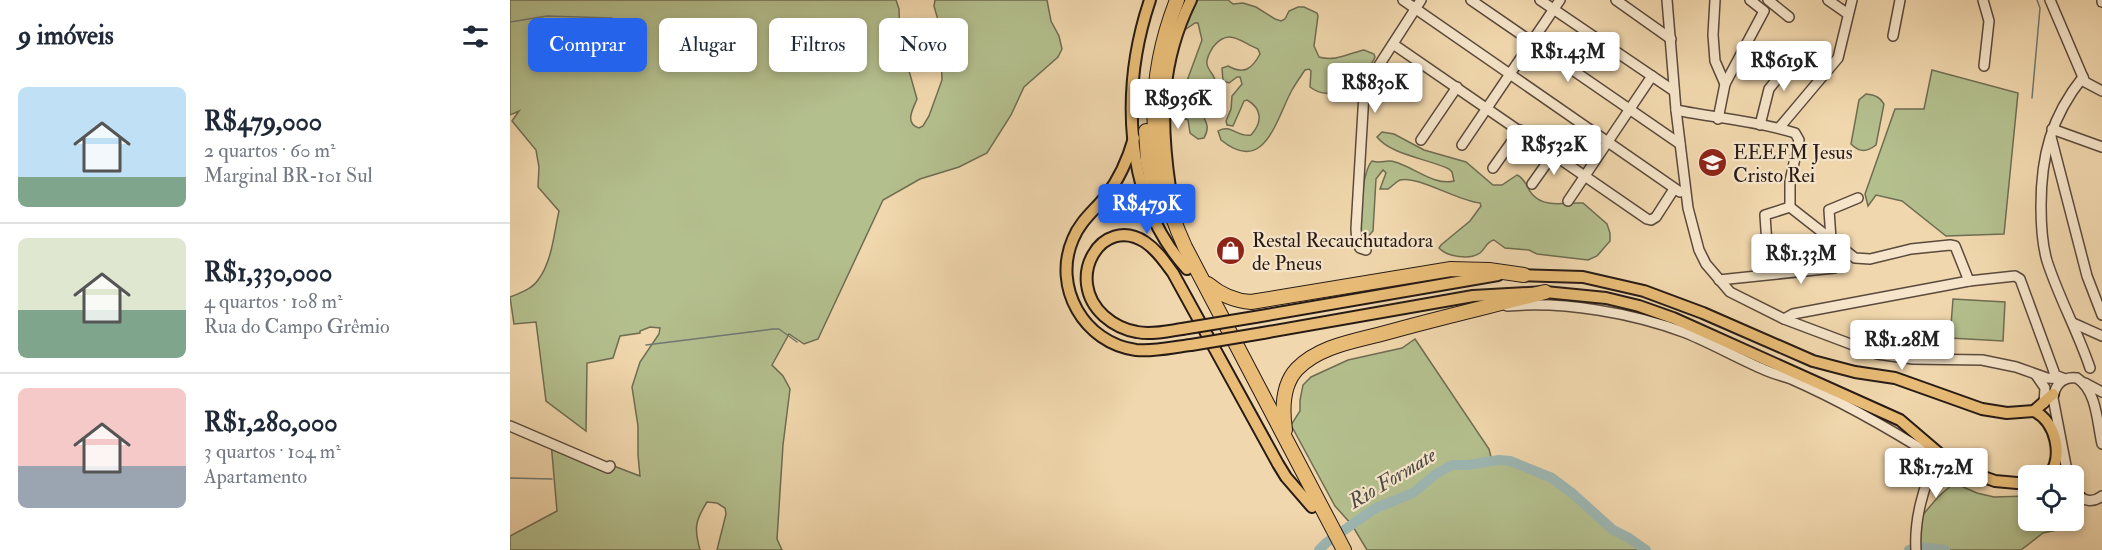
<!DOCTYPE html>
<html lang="pt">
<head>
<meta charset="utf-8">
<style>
  :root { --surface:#fff; --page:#f6f6f7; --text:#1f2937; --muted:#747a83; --line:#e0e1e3; --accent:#2563eb }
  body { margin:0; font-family:"IM FELL Double Pica",serif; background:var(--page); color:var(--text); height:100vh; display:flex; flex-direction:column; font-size:22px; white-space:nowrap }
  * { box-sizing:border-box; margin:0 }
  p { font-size:20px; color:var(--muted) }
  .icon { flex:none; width:33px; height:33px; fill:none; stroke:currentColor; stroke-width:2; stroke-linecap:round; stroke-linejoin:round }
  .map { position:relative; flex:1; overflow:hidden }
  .panel { display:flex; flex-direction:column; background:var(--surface); width:510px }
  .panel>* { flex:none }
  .guide { position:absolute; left:18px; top:18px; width:570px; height:54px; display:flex; gap:12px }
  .buttons { position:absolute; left:1508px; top:465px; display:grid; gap:12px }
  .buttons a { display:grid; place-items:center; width:66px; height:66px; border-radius:9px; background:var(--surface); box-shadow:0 3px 9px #0003; font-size:30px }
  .price { position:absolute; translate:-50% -51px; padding:0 14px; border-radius:6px; background:#fff; color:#222; font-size:20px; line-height:39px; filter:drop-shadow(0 2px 3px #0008) }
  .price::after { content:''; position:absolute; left:50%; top:36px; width:18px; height:14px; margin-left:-9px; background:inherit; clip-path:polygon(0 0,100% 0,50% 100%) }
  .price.active { background:var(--accent); color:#fff }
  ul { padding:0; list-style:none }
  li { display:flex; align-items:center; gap:18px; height:150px; padding:0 18px }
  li+li { border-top:2px solid var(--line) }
  li span { display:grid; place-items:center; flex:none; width:168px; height:120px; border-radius:9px; color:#555 }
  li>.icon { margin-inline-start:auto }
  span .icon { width:72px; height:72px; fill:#fffc; stroke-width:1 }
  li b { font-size:26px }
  h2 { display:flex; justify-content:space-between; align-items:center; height:72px; padding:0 18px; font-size:26px }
  .tag { padding:0 21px; border-radius:9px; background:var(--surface); box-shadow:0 3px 9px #0003; font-size:21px; line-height:54px }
  .tag.active { background:var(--accent); color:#fff }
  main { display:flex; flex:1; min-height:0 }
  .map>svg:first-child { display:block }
  .green { fill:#b4bf8e; stroke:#6e6d52; stroke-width:1.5 }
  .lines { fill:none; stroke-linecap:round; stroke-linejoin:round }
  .stream { stroke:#6e7974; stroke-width:1.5 }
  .river { stroke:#9db7b3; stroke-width:10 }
  .minor-casing { stroke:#5a4a3c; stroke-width:12 }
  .major-casing { stroke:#271b16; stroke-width:14 }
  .highway-casing { stroke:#271b16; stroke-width:16 }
  .minor { stroke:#f6e5ca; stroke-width:9 }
  .major { stroke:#e8bc76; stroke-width:10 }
  .highway { stroke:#e8bc76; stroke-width:14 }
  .major-bridge-casing { stroke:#271b16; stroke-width:14; stroke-linecap:butt }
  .major-bridge { stroke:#e8bc76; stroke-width:10 }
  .labels { text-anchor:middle; stroke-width:4.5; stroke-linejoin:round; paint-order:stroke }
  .poi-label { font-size:20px; fill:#271b16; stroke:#f6e5ca; text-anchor:start }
  .water-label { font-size:21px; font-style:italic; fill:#4a4a45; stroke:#f6e5ca }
</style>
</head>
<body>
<main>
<section class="panel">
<h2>9 imóveis<svg class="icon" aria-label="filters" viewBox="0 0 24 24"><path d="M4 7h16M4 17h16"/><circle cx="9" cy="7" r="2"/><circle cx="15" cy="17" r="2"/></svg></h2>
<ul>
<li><span style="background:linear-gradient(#bfe0f5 75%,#7fa58c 0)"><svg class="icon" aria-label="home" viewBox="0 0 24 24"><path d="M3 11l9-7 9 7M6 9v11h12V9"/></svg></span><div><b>R$479,000</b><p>2 quartos · 60 m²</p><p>Marginal BR-101 Sul</p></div></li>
<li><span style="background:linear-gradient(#dfe7d0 60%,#7fa58c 0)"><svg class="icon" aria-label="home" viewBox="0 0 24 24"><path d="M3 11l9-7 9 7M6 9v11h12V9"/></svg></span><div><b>R$1,330,000</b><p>4 quartos · 108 m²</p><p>Rua do Campo Grêmio</p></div></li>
<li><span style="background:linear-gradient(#f6c9c9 65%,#9aa5b1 0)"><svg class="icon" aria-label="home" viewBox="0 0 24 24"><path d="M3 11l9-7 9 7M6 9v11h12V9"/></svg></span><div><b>R$1,280,000</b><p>3 quartos · 104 m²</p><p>Apartamento</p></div></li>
</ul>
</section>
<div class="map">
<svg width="1592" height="550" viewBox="0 0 1592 550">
  <rect width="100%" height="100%" fill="#f1d7ad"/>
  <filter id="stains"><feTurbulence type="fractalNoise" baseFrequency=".00333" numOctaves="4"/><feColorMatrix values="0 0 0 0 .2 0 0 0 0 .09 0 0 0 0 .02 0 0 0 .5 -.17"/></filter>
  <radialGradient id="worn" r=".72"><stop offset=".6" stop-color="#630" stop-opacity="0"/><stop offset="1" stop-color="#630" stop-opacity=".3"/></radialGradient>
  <g class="green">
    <path d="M0,0H386L389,9L390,39L407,99C403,109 394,123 409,128L413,126L419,116L432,80L430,27L424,6L425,0H537L541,21L549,36L552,49L548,57L514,87L501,115L477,153L449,167L410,179L373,200L308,339L294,344L279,334L262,365L273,376L280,389L273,445L267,539L272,550H207L216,514L215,508L207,503L197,502C185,521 184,528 190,550H0V536L47,511L41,442L130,476L128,455V426L122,387L130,362L149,334L150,328L140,327L130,331V333L110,336L103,358L77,363L76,431L36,401L26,322L4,324L0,297C10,293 22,289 28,280C42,262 44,233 49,211L28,187L29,167L26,150L2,121L9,111L0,115Z"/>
    <path d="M685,0H718L723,4L733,3L746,7L765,19L771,21L775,19L779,11L788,7H794L807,13L808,16L804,46L809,57C826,62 839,53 854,50L864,54L865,57L862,63L855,67C843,68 833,60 825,72L837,80C830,95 813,97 800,87L801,71L799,69L795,70C791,76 786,83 782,90C766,119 755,176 711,140L708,131C720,123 728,138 741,135C752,123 753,109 737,100L734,101L723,126L717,125L716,121L721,109L722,96L732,84L730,77H727L719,83L713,81L712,68L718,66C734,75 742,69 750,54L748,49C730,42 719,27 703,47C700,52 696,58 697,64C698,71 705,75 705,81C705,90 696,98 691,105C690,119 703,122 694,138L688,139L680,133L678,120L664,114V109L674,89L692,40L688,23H685L676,29L674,26Z"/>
    <path d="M1422,70L1508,93L1494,234L1436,236L1392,201L1366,195L1358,206L1355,194L1385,109H1414Z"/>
    <path d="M1356,94C1365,95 1370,97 1374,104L1366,145C1357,152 1350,153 1341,144L1349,100Z"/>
    <path d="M872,132L884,134L914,150L956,162L983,185H992L1007,175C1016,179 1016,187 1022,194C1035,209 1055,202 1073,203L1097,224L1100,233V241L1087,256L1078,260L1027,254L1019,250L995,248L984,240C976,242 976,248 970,253C960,260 937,257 929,248L931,245L960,221L971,206L970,203C948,201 907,175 890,180C885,182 882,187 878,189H870L876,173L873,170L866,179L863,231L852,243L848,242C849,224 851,172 862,161C872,164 877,159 885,162C904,167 924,186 944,181L942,172L939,169C919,159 881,155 867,137Z"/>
    <path d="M1443,299L1495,302L1493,341L1440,338Z"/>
    <path d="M905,339L979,449L982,461C995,460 1005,463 1018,468C1058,483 1069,504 1100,528C1111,536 1125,542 1136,550H857L842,525L825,506L781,425L790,411V400L793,385L801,377L838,360L892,348Z"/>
    <path d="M1444,483L1467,493L1484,497L1518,496V520H1563V511L1573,516L1565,526L1533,533L1511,550H1408L1411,517L1428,497Z"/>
  </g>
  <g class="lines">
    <g class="stream">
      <path d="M0,22L37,16L102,18"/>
      <path d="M1522,98L1530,8L1527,0"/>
      <path d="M136,345L263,329H269L287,342"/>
      <path d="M0,478L42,479"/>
    </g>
    <g class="river">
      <path d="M809,550L816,543L864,509L903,493L926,474L942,465H958L989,460L1000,461L1042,478L1062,493L1103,530L1119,538L1136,550"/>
      <path d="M1399,550L1410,547L1435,550"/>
    </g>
    <defs>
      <g id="minor">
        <path d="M893,0L1170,192"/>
        <path d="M961,0L1170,144"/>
        <path d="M1030,0L1164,91"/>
        <path d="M1106,0L1161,39"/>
        <path d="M1157,0L1166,110L1178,208L1189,250L1196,264L1220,292L1274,319L1367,354L1403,359L1472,360L1506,367L1537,378L1555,379"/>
        <path d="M1205,0L1203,35L1205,61L1215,84"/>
        <path d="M1258,0L1279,17"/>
        <path d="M1318,0L1338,14"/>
        <path d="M1473,0L1479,21L1474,66"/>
        <path d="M1540,0L1575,82L1592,91"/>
        <path d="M1592,0V2"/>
        <path d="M1383,36L1390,0"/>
        <path d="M883,44L1137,219L1141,220L1146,217L1164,189"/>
        <path d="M1573,77C1541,117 1531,156 1531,206C1531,223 1532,244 1537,261C1549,298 1568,332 1580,368"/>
        <path d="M1166,110C1205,118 1248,121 1285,133L1289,140L1280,181V207L1345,258L1360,259L1401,249L1440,245L1445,246L1459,281"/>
        <path d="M1208,119L1215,84L1254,11L1240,0"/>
        <path d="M1250,125L1259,89L1287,54"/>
        <path d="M1269,128L1328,58L1342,0"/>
        <path d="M1542,129L1592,147"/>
        <path d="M1541,137L1577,276L1592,315"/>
        <path d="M911,140L947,87"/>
        <path d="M952,145L1050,0"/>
        <path d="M983,168L1010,130"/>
        <path d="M1022,184L1044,153"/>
        <path d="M1058,201L1142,76"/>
        <path d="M1321,239L1319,210L1348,198"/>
        <path d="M1257,245L1255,215L1280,207"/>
        <path d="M856,250L850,248L847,242L846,229L854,93L857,84L911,0"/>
        <path d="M1209,280L1324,268L1328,256L1327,244"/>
        <path d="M997,306C1054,301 1123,313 1176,333C1203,344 1229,359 1255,370C1264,374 1273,376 1281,379C1331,401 1380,429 1426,458L1435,460"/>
        <path d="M1274,319L1283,314L1459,281L1505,276L1510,279L1543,369L1545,375L1555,379"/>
        <path d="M1563,323L1592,336"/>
        <path d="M1526,375L1535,388L1534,403"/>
        <path d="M1575,383L1592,392"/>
        <path d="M0,426L98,468L100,466"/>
        <path d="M1558,476L1543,398C1545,385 1553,376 1567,378C1587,391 1587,422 1592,444"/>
        <path d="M1566,492C1573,502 1583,503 1592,496"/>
        <path d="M1406,550C1404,518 1414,487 1426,458"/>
      </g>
      <g id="major">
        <path d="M640,0C611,86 612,198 677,269"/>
        <path d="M624,138C618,159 610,178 596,196C585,210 570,221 563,239C542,287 574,343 626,350C644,352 663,347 681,345"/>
        <path d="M660,188C650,120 650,63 681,0"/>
        <path d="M1007,275L1073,277L1134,291L1193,313L1303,361L1345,372L1385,378L1472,409L1497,413L1524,411L1543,394"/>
        <path d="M745,317L988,275"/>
        <path d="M672,329C658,331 642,335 627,332C615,330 603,324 594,316C553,279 592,214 635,242C647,250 655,262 663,273L768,464L776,477L802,507"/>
        <path d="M753,333L963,296L1035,292L1096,298L1129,306L1163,318L1390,420L1438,461L1468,475L1485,481L1518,484"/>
        <path d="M1524,411C1546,422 1554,456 1539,476"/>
        <path d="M1563,492L1569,496"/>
      </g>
      <g id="highway">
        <path d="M667,0C634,84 637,165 675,247L834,550"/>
        <path d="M636,131L638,161L645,195"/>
        <path d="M698,284C711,295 724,301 741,302L941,269L979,270L1014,275"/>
        <path d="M775,430C772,409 772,385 787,369C809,346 845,341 875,333C928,318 981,306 1035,292"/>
      </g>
    </defs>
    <use href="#minor" class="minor-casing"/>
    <use href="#major" class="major-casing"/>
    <use href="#highway" class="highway-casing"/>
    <use href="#minor" class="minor"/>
    <use href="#major" class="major"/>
    <use href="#highway" class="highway"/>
    <defs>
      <g id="major-bridge">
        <path d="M672,329L745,317"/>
        <path d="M681,345L753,333"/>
      </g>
    </defs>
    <use href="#major-bridge" class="major-bridge-casing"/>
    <use href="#major-bridge" class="major-bridge"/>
  </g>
  <defs>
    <symbol id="school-disc" viewBox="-11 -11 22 22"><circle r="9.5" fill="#8f2418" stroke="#f6e5ca"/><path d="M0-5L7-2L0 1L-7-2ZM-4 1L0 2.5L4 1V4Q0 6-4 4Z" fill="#fff"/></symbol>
    <symbol id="shop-disc" viewBox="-11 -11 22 22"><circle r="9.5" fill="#8f2418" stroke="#f6e5ca"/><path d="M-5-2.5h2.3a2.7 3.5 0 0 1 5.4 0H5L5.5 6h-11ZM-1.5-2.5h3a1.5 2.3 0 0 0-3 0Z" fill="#fff"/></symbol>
  </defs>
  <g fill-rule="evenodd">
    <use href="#school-disc" x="1186" y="146" width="33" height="33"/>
    <use href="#shop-disc" x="704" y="234" width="33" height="33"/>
  </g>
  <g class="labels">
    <g class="poi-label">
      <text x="1223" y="159">EEEFM Jesus<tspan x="1223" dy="23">Cristo Rei</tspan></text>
      <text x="742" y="247">Restal Recauchutadora<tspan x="742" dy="23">de Pneus</tspan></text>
    </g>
    <g class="water-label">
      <text transform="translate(882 478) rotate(-31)" y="7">Rio Formate</text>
    </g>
  </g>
  <rect width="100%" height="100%" filter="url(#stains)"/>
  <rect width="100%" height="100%" fill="url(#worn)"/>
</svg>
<div class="buttons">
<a><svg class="icon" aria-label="locate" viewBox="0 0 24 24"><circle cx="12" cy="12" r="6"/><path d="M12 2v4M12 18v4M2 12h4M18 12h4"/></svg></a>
</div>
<b class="price" style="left:1058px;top:83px">R$1.43M</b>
<b class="price" style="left:1274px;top:92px">R$619K</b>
<b class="price" style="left:865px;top:114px">R$830K</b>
<b class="price" style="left:668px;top:130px">R$936K</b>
<b class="price" style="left:1044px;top:176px">R$532K</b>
<b class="price active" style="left:637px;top:235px">R$479K</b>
<b class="price" style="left:1291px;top:285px">R$1.33M</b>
<b class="price" style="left:1392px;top:371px">R$1.28M</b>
<b class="price" style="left:1426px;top:499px">R$1.72M</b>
<div class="guide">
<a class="tag active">Comprar</a>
<a class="tag">Alugar</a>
<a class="tag">Filtros</a>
<a class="tag">Novo</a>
</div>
</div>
</main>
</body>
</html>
